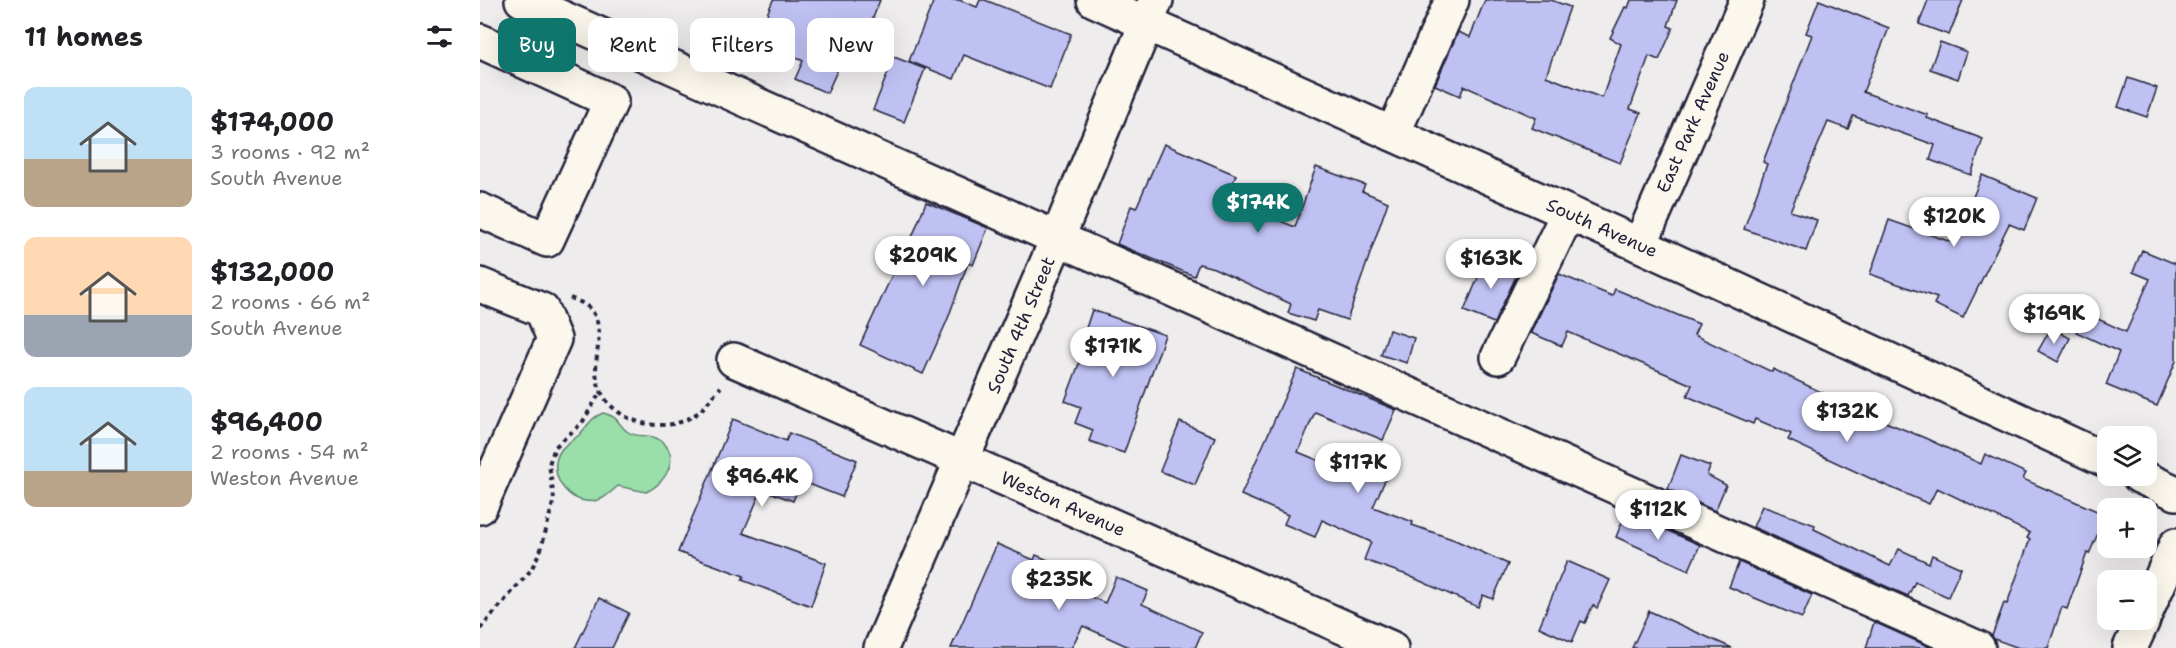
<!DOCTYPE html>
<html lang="en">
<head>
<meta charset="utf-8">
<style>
  :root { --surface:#fff; --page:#f6f6f6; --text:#202124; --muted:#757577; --accent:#0f766e }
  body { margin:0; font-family:"Shantell Sans",sans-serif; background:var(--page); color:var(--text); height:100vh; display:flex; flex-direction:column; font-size:22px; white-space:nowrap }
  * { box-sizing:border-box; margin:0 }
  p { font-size:20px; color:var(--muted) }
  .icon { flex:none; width:33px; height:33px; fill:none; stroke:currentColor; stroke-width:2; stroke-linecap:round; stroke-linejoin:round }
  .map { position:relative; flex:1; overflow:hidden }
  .side { display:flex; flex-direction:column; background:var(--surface); width:480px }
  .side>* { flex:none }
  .hud { position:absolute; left:18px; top:18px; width:570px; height:54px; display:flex; gap:12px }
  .controls { position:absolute; left:1617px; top:426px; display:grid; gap:12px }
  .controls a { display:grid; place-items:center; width:60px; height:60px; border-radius:12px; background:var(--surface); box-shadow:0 6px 24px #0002; font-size:30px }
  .price { position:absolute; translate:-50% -51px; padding:0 14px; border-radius:21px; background:#fff; color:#222; font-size:20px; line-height:39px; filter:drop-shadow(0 2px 3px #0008) }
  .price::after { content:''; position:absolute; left:50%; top:36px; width:18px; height:14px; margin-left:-9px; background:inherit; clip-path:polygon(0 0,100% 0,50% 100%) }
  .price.on { background:var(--accent); color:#fff }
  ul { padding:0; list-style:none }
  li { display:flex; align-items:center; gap:18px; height:150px; padding:0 24px }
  li span { display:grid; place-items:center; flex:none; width:168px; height:120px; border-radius:12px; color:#555 }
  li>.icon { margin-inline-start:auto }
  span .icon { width:72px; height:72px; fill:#fffc; stroke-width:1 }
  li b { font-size:26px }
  h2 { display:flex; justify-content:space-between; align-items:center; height:72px; padding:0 24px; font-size:26px }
  .pill { padding:0 21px; border-radius:12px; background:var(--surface); box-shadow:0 6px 24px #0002; font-size:21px; line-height:54px }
  .pill.on { background:var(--accent); color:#fff }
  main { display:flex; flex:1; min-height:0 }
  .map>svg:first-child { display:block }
  .green { fill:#9adea9; stroke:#5e8072; stroke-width:1.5 }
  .building { fill:#bfc1f3; stroke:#22223b; stroke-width:1.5 }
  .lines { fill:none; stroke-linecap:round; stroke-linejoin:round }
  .minor-casing { stroke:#22223b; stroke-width:38 }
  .path { stroke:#22223b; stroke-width:4; stroke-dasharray:4.5 4.5; stroke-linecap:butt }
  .minor { stroke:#fbf7ec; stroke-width:33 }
  .labels { text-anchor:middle; stroke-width:4.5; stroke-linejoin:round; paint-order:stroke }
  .street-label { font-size:18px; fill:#22223b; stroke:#fbf7ec }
</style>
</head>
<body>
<main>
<section class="side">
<h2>11 homes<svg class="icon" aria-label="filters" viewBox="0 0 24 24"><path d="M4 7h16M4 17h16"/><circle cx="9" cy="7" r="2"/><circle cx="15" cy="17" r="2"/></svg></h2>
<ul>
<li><span style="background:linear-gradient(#bfe0f5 60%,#b9a48a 0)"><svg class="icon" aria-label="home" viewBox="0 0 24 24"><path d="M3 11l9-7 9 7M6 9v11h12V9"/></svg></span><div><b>$174,000</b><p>3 rooms · 92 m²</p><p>South Avenue</p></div></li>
<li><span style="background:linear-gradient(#ffd9b3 65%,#9aa5b1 0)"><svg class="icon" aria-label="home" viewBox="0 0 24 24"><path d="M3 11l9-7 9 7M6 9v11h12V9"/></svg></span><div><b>$132,000</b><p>2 rooms · 66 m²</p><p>South Avenue</p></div></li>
<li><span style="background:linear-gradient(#bfe0f5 70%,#b9a48a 0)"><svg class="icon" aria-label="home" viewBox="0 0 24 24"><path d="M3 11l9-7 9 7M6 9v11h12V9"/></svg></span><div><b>$96,400</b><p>2 rooms · 54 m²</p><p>Weston Avenue</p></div></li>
</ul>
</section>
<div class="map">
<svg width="1696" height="648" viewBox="0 0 1696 648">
  <rect width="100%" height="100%" fill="#efeced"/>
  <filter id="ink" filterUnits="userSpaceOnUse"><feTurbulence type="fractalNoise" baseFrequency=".0167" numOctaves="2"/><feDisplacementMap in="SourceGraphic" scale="12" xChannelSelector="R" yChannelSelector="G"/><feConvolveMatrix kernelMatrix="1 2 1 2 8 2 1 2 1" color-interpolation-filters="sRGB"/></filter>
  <g filter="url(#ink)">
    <path class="green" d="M123,413C142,418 136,424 148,432C157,438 167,434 176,438C204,452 187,483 166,492L138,486C133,490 128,495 123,498C94,513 63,475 81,450C86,443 93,440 99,435C108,426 110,418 123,413Z"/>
    <g class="building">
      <path d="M293,0H400L387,33L376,29L347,93L315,79L323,61L276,40Z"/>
      <path d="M454,0H479L497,7L500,0H505L591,34L570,89L484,55L474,79L429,61Z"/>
      <path d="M1005,0H1071L1090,7L1066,76L1122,98L1141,44L1130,38L1145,7L1148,8L1151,0H1197L1188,26L1193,28L1179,60L1169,56L1150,109L1161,113L1140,163L1052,128L1056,118L984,86L980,96L955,85L978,32L990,37Z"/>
      <path d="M1339,0L1409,28L1383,92L1448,115L1447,118L1503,139L1491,175L1450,160L1455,145L1373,116L1368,129L1348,122L1310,211L1337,220L1326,251L1264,229L1287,164L1283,162L1332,35L1326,33Z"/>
      <path d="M1448,0H1483L1469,35L1439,24Z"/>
      <path d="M1460,42L1487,52L1478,79L1450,69Z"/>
      <path d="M414,57L445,69L424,122L393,110Z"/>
      <path d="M1648,78L1677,88L1667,117L1638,107Z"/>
      <path d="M684,144L756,175L746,199L815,227L836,167L885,185L882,191L908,202L867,320L838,310L834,321L808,313L811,304L734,268L719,264L714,276L637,244L651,206L656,208Z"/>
      <path d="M1502,175L1557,198L1544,230L1529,224L1483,318L1454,304L1457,298L1390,274L1409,220L1474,243Z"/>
      <path d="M446,202L508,228L493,265L488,263L467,321L443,374L380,345L414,271L401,266L409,244L427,250Z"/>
      <path d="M1662,250L1696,264V361L1677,406L1626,385L1639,352L1596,332L1605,313L1646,332L1670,279L1653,272Z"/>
      <path d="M1007,256L1039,270L1014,323L984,311Z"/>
      <path d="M1079,274L1132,296L1135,289L1219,324L1214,335L1292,372L1293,369L1393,417L1445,438L1501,464L1505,454L1546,473L1543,479L1626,515L1609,554L1607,553L1587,609L1582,607L1568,648H1539L1514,639L1512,636L1524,603L1527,604L1550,539L1547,538L1550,533L1457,488L1449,504L1398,482L1308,440L1311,434L1275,419L1273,424L1207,396L1212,385L1088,332L1082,346L1051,333Z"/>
      <path d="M612,310L685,335L644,453L609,441L613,430L595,423L601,407L585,401L606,345L601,343Z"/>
      <path d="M1571,328L1590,338L1578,362L1558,351Z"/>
      <path d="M909,330L934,338L927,363L901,355Z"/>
      <path d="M817,369L916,410L903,440L835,412L818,452L874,475L885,453L912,465L893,507L933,522L932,525L975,540L1028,564L1013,599L1003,595L998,607L927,575L884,560L891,542L842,520L835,537L804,524L808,515L761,495Z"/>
      <path d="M253,419L306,441L309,433L377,460L362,497L321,481L313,501L282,489L263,533L346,563L331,606L262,580L264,576L198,552Z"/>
      <path d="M700,422L735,437L715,485L680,471Z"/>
      <path d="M1201,455L1230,466L1227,475L1246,485L1235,511L1188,489Z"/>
      <path d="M1282,506L1335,525L1334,529L1410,566L1419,549L1449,563L1452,555L1481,568L1468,597L1435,582L1428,596L1273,527Z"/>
      <path d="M1146,512L1220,545L1209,570L1136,537Z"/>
      <path d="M517,544L554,560L556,555L582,566L575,581L625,603L636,577L668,591L662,604L722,632L715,648H651L603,626L591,648H471Z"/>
      <path d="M1087,561L1130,580L1117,608L1113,605L1105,623L1101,621L1092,642L1059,627Z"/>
      <path d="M1259,562L1332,595L1322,618L1249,587Z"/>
      <path d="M119,598L149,613L132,648H95Z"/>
      <path d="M1169,611L1252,648H1152Z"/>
      <path d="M1394,622L1452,648H1386Z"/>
    </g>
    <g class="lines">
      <defs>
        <g id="minor">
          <path d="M42,0L1498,648"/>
          <path d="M614,0L1160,245L1628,461"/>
          <path d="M0,41L131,101L67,240L0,210"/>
          <path d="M913,134L972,0"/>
          <path d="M1160,245L1267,0"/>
          <path d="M0,285L62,310L74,339L0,507"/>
          <path d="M1018,357L1088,213"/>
          <path d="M254,360L911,648"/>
          <path d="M1659,476L1696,493"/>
          <path d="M1666,612L1696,545"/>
          <path d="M401,648L578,237L676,0"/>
          <path d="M1650,648L1663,620"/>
        </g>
      </defs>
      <use href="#minor" class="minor-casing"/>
      <g class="path">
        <path d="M90,298C100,302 110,305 115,316C124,334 113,360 117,379C124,420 180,437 213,416C225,409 232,396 241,387"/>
        <path d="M0,629L51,570L61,549L74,499L69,464L75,447L102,423L121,391"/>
      </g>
      <use href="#minor" class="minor"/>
    </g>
  </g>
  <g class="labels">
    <g class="street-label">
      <text transform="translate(1213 122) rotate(-66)" y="6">East Park Avenue</text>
      <text transform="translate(1122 228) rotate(24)" y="6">South Avenue</text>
      <text transform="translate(541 325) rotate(-67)" y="6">South 4th Street</text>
      <text transform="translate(583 504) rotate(24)" y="6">Weston Avenue</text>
    </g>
  </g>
</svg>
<div class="controls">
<a><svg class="icon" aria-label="layers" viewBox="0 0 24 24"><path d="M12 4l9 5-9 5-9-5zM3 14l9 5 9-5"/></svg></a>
<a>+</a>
<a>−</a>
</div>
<b class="price on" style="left:778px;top:234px">$174K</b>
<b class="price" style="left:1474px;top:248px">$120K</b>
<b class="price" style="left:443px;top:287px">$209K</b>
<b class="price" style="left:1011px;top:290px">$163K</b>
<b class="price" style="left:1574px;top:345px">$169K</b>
<b class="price" style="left:633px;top:378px">$171K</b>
<b class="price" style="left:1367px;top:443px">$132K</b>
<b class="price" style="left:878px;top:494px">$117K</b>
<b class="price" style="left:282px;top:508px">$96.4K</b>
<b class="price" style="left:1178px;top:541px">$112K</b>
<b class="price" style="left:579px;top:611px">$235K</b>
<div class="hud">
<a class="pill on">Buy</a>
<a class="pill">Rent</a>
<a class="pill">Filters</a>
<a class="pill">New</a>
</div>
</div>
</main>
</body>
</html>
